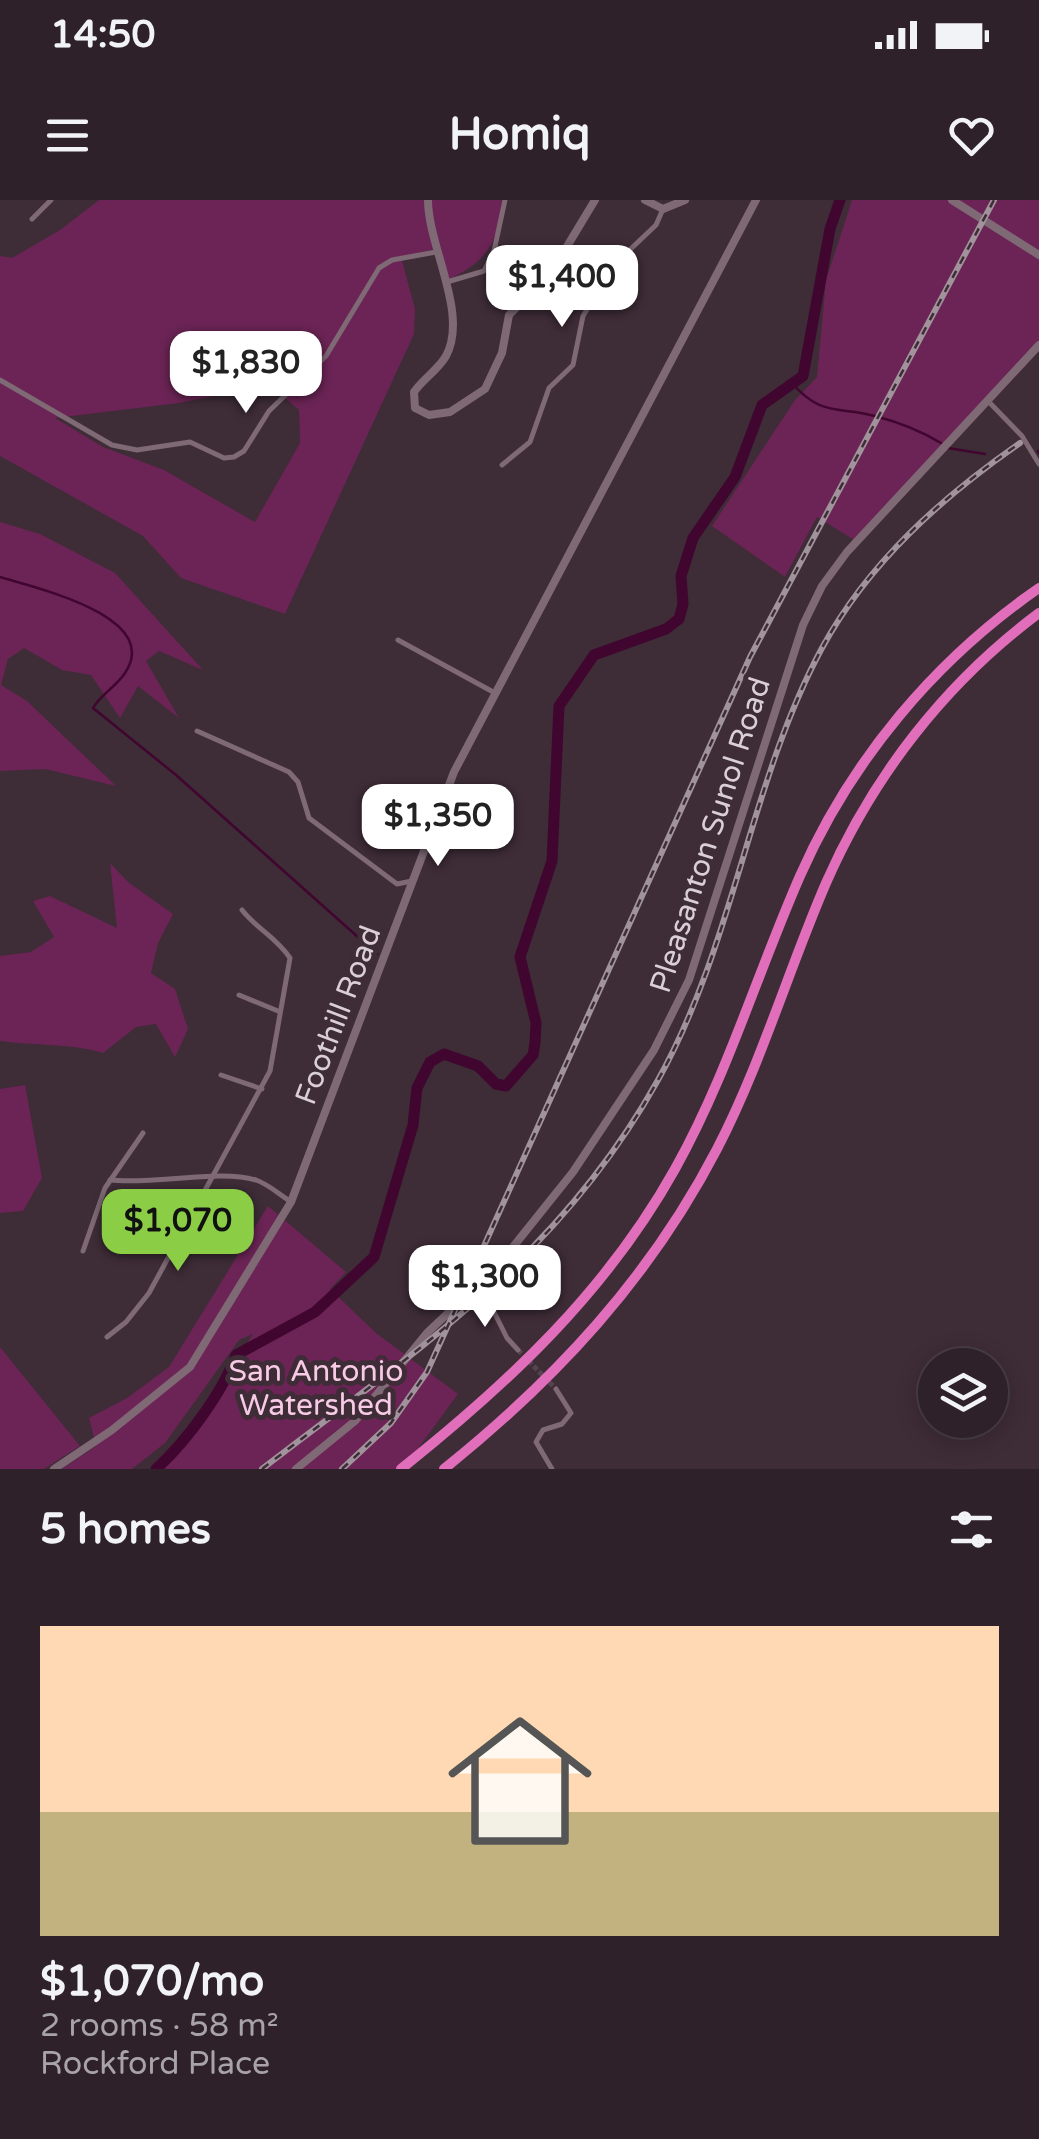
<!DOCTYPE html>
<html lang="en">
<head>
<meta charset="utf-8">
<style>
  :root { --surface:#2e2129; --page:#3a2e35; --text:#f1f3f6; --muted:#a7a3a8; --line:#493e46; --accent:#8bce46 }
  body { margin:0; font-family:"Varela Round",sans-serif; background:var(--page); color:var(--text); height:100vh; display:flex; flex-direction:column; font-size:38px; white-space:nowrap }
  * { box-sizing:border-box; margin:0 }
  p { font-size:32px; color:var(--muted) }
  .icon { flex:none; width:55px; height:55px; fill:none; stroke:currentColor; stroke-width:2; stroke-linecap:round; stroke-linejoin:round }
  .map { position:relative; height:1269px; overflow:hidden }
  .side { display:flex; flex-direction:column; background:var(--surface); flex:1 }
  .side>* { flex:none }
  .controls { position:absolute; left:918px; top:1148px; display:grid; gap:20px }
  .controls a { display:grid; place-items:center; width:90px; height:90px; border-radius:50%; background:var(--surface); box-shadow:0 5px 25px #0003,0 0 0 2px var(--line); font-size:50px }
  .price { position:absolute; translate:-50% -85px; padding:0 22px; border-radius:20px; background:#fff; color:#222; font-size:32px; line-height:65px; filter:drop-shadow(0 2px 5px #0008) }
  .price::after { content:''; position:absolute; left:50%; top:60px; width:30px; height:22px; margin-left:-15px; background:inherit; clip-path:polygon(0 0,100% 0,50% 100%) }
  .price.current { background:var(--accent); color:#111 }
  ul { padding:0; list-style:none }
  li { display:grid; align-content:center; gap:20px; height:530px; padding:0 40px }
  li span { display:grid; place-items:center; height:310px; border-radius:0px; color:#555 }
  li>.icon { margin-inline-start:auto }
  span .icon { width:180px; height:180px; fill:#fffc; stroke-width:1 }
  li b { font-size:42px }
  h2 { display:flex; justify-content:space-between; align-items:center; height:120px; padding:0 40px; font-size:42px }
  .status { display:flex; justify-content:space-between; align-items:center; height:70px; padding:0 50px; background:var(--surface); direction:ltr }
  .status svg { height:28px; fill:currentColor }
  header { display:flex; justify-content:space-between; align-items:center; height:130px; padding:0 40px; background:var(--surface); font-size:45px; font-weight:700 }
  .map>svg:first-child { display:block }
  .green { fill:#6b2455; fill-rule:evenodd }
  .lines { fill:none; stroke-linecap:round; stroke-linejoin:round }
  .stream { stroke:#400630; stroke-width:2.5 }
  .river { stroke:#400630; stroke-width:11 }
  .street-tunnel { stroke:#55444f; stroke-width:5; stroke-dasharray:5 2.5; stroke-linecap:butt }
  .street { stroke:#7e6975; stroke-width:5 }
  .secondary { stroke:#7e6975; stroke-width:8 }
  .highway { stroke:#e06eba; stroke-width:10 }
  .rail-casing { stroke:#a1939b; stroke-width:6 }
  .rail { stroke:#3e2c37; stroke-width:2.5; stroke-dasharray:8; stroke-linecap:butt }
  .labels { text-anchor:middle; stroke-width:10; stroke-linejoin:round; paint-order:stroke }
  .street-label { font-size:30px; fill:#dacfd5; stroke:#3e2c37 }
  .park-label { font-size:30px; fill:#f7cae5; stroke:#3e2c37 }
</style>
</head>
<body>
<div class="status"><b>14:50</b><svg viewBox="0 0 49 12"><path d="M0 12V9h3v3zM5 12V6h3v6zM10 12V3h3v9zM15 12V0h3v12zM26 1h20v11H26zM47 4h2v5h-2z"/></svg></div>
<header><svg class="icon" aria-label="menu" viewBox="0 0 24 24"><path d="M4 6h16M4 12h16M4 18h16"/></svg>Homiq<svg class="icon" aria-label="heart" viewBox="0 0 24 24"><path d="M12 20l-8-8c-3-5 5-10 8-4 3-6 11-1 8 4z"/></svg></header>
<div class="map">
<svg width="1039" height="1269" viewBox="0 0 1039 1269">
  <rect width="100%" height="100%" fill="#3e2c37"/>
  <g class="green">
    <path d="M99,0H502C497,45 488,60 448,80L439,48L401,57L415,109L414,134L285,414L181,378L143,336L0,256V56L12,58L60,30ZM270,185L299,210L300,243L255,322L164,270L103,247L55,218L179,203Z"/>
    <path d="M852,0H1039V151L859,343L817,317L785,377L712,326L795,200L817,177L826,80Z"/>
    <path d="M0,322L40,334L115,373L203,470L159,451L146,461L179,518L138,486L120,518L91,475L62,470L24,448L8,459L1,485L27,501L116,586L45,569L0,571Z"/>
    <path d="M110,663L128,682L173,714L158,743L151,773L175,789L188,829L175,857L156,824L136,827L103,853C70,843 35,846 0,841V756L31,752L54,737L33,701L50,696L117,728Z"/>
    <path d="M25,885L42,978L23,1011L0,1013V889Z"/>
    <path d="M268,1006L346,1072L330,1089L376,1133L458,1194L403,1269H150L184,1243L253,1134L239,1140L165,1243L132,1269H62L96,1246L89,1218L127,1198L169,1167Z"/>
    <path d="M0,1147L80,1246L44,1269H0Z"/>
  </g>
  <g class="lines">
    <g class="stream">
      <path d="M791,182C821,217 837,206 875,216C898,222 921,231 941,243"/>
      <path d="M948,248L985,254"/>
      <path d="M1038,251L1039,253"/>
      <path d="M0,377C35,388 163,416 125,473C116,487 101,494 93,508L176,575L377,754"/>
    </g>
    <path class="river" d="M156,1269C186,1242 223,1192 236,1155L315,1112L374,1057L413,925L417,888L430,862L444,854L478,866L496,884L506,886L533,855L535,843L536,823L520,757L552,661L559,506L594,455L666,429L679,419L683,404L681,376L693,338L735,277L762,205L803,176L830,29L840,0"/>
    <path class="street-tunnel" d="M518,1150L556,1189"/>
    <g class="street">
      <path d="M32,19L51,0"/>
      <path d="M447,82L484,71L494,51L505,0"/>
      <path d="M0,180L112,245L137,250L190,242L224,258L234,257L244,251L269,211L326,156L379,68L392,60L436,52"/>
      <path d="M987,200L1022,236L1039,264"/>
      <path d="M502,265L530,242L549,188L573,165L583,116L618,61L656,25L663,9"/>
      <path d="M398,440L495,493"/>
      <path d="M197,531L289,572L298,582L309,618L397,684L412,681"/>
      <path d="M239,795L278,811"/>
      <path d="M221,875L262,889"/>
      <path d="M110,980C154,985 219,969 256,980C268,984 280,995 290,1001"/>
      <path d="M83,1051L105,988L143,933"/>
      <path d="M480,1084L507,1138L518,1150"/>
      <path d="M107,1137L126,1122L149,1093L270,871L290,758C276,737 257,729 242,710"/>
      <path d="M552,1269L536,1242L543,1230L562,1224L571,1213L556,1189"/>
    </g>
    <g class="secondary">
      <path d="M428,0C428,46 469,114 446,156C438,170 423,179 414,192L415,208L429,215L450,212L485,189L502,153L509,115L551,73L595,0"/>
      <path d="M645,0L663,9L685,0"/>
      <path d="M952,0L1039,55"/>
      <path d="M54,1269L112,1230L190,1167L291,1002L454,572L756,0"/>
      <path d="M296,1269L355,1221L427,1133L497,1067L573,972L654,850L689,780L803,425L822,386L847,352L1039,145"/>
    </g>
    <g class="highway">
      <path d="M401,1269C509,1183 607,1091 675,969C727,876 757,774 800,676C851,560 935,460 1039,388"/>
      <path d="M444,1269C556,1179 650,1078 717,949C761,864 788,771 826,683C873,576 945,483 1039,413"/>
    </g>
    <defs>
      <g id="rail">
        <path d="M262,1269C419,1148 558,1059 658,880C735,742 749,583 822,448C869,362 941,298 1020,243"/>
        <path d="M342,1269L391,1223L427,1172L750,457L994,0"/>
      </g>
    </defs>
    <use href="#rail" class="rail-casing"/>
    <use href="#rail" class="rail"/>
  </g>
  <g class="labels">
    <g class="street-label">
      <text transform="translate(710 635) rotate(-72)" y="10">Pleasanton Sunol Road</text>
      <text transform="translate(338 815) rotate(-69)" y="10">Foothill Road</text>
    </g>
    <g class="park-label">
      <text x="316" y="1181">San Antonio<tspan x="316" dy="34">Watershed</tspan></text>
    </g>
  </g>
</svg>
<div class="controls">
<a><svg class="icon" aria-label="layers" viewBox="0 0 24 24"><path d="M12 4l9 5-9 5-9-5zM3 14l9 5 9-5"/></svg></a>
</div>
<b class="price" style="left:562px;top:130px">$1,400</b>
<b class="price" style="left:246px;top:216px">$1,830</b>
<b class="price" style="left:438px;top:669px">$1,350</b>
<b class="price current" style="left:178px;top:1074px">$1,070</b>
<b class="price" style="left:485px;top:1130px">$1,300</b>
</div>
<section class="side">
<h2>5 homes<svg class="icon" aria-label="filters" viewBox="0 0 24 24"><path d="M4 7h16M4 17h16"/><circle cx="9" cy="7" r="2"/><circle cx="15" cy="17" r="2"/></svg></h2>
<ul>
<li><span style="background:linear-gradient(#ffd9b3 60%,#c2b280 0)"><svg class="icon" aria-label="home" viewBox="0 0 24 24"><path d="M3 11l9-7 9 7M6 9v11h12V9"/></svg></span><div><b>$1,070/mo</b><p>2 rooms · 58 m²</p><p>Rockford Place</p></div></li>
</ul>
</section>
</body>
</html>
